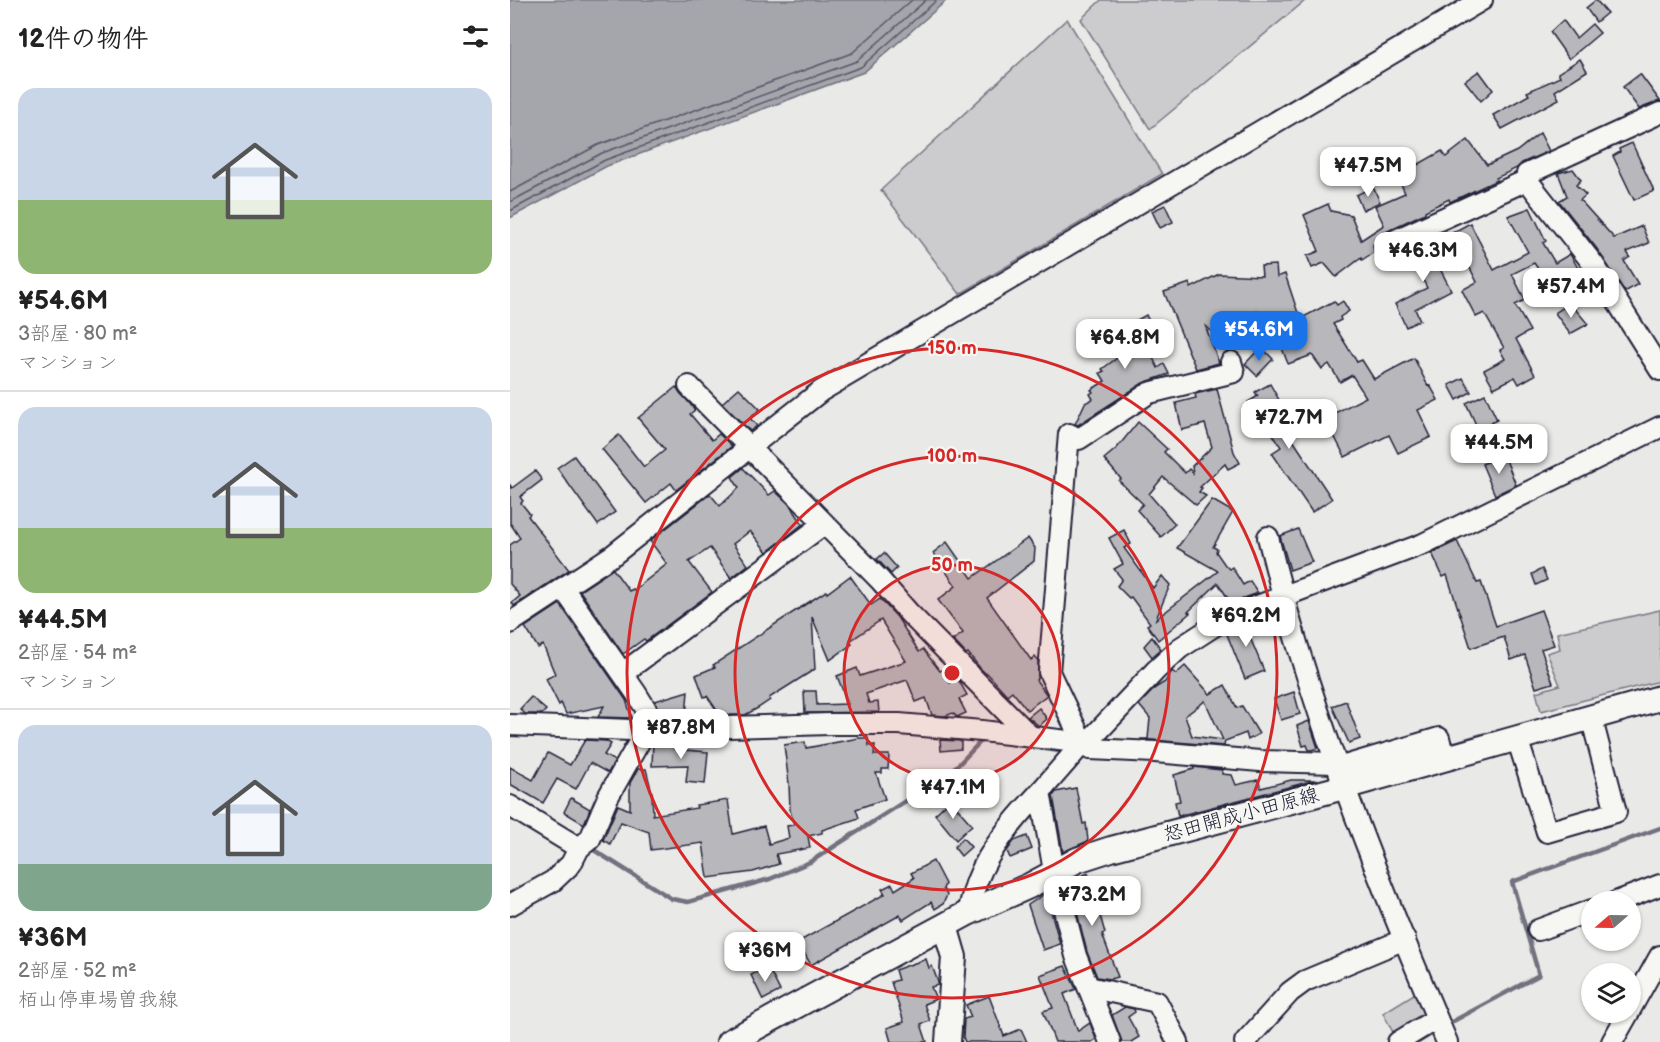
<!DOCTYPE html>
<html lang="ja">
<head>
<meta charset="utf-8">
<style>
  :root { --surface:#fff; --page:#f6f6f6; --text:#222; --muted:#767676; --line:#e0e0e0; --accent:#1a73e8 }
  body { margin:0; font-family:"Balsamiq Sans","Klee One",sans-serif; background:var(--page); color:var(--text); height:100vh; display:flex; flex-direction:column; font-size:22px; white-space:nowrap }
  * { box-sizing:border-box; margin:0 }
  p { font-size:20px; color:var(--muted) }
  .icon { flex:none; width:33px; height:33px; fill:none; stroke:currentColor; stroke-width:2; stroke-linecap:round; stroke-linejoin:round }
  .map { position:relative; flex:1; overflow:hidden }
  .sheet { display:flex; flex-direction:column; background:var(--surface); width:510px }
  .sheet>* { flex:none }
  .needle { width:39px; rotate:250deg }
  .buttons { position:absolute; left:1071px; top:891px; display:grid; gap:12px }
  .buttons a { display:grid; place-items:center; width:60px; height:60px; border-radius:50%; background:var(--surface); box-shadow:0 2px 4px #0004; font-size:30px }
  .price { position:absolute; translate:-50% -51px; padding:0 14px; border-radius:12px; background:#fff; color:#222; font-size:20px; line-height:39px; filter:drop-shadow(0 2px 3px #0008) }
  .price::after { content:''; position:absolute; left:50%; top:36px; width:18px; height:14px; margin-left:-9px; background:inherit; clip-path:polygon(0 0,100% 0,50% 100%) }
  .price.selected { background:var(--accent); color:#fff }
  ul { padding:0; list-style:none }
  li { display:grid; align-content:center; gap:12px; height:318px; padding:0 18px }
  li+li { border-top:2px solid var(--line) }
  li span { display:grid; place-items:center; height:186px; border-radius:18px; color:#555 }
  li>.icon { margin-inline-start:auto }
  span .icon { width:108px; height:108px; fill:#fffc; stroke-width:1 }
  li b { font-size:26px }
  h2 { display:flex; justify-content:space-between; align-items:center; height:72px; padding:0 18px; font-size:26px }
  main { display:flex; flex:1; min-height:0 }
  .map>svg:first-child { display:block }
  .green { fill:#ccccce; stroke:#777784; stroke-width:1.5 }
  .water { fill:#a5a5ac; stroke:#71717f; stroke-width:1.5 }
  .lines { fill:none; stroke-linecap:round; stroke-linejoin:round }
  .shore { stroke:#565668; stroke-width:1.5 }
  .stream { stroke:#71717f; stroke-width:4.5 }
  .building { fill:#b8b8bc; stroke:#22223b; stroke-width:1.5; fill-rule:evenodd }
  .minor-casing { stroke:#22223b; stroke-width:24 }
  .major-casing { stroke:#22223b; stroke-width:28 }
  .minor { stroke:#f6f6f2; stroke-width:20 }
  .major { stroke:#f6f6f2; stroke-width:24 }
  .ring { fill:none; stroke:#d62828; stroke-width:3 }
  .labels { text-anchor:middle; stroke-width:4.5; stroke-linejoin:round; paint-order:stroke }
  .street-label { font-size:20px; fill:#22223b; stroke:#f6f6f2 }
  .centre { fill:#d62828; stroke:#f6f6f2; stroke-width:3 }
  .ring-label { font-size:18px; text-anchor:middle; font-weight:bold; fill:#d62828; stroke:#f6f6f2; stroke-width:4.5; stroke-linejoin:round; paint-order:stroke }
</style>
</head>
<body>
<main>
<section class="sheet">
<h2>12件の物件<svg class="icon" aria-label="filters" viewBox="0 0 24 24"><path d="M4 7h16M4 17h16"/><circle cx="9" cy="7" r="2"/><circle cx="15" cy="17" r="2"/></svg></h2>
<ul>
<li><span style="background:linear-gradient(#c9d6e8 60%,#8fb573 0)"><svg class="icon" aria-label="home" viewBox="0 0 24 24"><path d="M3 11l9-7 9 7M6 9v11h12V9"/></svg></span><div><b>¥54.6M</b><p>3部屋 · 80 m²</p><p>マンション</p></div></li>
<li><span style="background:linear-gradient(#c9d6e8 65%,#8fb573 0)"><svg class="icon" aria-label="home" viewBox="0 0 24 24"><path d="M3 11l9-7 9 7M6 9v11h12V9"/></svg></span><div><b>¥44.5M</b><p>2部屋 · 54 m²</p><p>マンション</p></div></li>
<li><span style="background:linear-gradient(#c9d6e8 75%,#7fa58c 0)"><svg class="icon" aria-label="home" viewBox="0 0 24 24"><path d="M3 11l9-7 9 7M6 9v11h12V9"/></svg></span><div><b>¥36M</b><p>2部屋 · 52 m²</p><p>栢山停車場曽我線</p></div></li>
</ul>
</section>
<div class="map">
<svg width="1150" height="1042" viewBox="0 0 1150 1042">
  <rect width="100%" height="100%" fill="#e9e9e7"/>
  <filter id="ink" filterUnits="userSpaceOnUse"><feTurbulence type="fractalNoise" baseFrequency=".0167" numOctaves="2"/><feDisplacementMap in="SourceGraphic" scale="12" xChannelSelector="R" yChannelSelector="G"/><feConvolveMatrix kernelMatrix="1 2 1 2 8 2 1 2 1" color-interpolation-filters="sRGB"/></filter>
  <g filter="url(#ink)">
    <g class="green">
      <path d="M591,0H796L640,129L571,19Z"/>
      <path d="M557,19L652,174L450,294L371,190Z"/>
      <path d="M1150,610V681L1031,711L1026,692L1050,685L1037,653L1050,649L1047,633Z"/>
      <path d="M912,989L923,1018L887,1040L873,1013Z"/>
    </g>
    <path class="water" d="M0,0H437L354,72L97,166L0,218Z"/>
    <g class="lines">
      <g class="shore">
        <path d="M0,192L88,145L342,53L402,0"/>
        <path d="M0,202L92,153L347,61L416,0"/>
        <path d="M0,211L95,160L351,67L427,0"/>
      </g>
      <g class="stream">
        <path d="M502,744L556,752"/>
        <path d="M935,746L976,734"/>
        <path d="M79,847L162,899L178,902L260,879L300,862L436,775L450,763L472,740H476"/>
        <path d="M936,1025L1029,975L1002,882L1150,828"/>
        <path d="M908,1042L926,1031"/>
      </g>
    </g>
    <g class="building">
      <path d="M1086,0L1097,13L1086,22L1076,8Z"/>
      <path d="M1053,20L1066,38L1082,24L1090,33L1059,59L1040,32Z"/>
      <path d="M1070,59L1077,71L1045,91L1049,99L992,129L983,115L1019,95L1017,92L1050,77L1048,73Z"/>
      <path d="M969,71L983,90L971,101L955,81Z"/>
      <path d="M1130,74L1150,101L1129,109L1113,87Z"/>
      <path d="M1030,133L1039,151L1012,163L1007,168L986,178L987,180L940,202L939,199L915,211V213L874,232L870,236L866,243L863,245L864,252L852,260L851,258L826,277L814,263L802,268L797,256L809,251L794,215L818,204L821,211L841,215L851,240L874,225L865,206L895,193L886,173L901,165L902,168L932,151L936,157L958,140L977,165L1007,151Z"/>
      <path d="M1122,143L1144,191L1124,200L1103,156L1110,152L1109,149Z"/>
      <path d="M1063,169L1071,180L1066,185L1076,195L1070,200L1104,238L1132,226L1139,243L1117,252L1120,257L1114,261L1128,284L1115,292L1087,249L1049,201L1057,196L1048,173Z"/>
      <path d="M863,187L870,202L853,210L846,195Z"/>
      <path d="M655,205L663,222L650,228L642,211Z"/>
      <path d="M1020,208L1036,241L1033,243L1045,263L1060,254L1069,270L1058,277L1055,272L1037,282L1024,263L1002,274L1015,300L1005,305L1020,331L1006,339L1025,375L1009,384L1005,377L984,388L974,370L995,359L990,350L994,348L974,313L966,317L952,290L967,282L942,233L960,223L984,270L1018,252L998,216Z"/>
      <path d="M915,240L941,290L905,309L910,320L896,327L885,304L917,288L897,248Z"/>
      <path d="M766,265L767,277L775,274L790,319L824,301L827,305L833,301L839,311L830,317L831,320L823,324L847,362L852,360L864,379L904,358L918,386L920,385L928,400L908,410L921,437L888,453L879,435L835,457L815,418L856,397L842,375L830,382L819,364L812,369L802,355L778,364L759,313L749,317L747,311L708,330V338L695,325L709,363L686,369L654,292L680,283L681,288L709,274L752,276L751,266Z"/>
      <path d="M1060,303L1078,324L1060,334L1045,313Z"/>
      <path d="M636,315L645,333L636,337L637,339L634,340L648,368L654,364L659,374L633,383L568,425L565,424L575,403L583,399L580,394L583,392L581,390L595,381L590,373L594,371L592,369L611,355L609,352L615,349L609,336L621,331L618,325Z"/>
      <path d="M751,347L763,359L747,376L735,364Z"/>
      <path d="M953,378L961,392L947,400L939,385Z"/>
      <path d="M760,384L777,414L772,417L775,423L773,425L822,499L802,512L762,453L771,447L748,411L744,413L738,402L748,396L745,392Z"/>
      <path d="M166,387L185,410L180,414L202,440L209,434L222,446L166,490L161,483L136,503L92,449L109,435L134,467L155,450L128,418Z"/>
      <path d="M229,388L250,409L240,418L247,426L240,431L212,403Z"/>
      <path d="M707,389L724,452L730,463L718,469L715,464L690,487L692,488L689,492L696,496L686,505L653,477L639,494L665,524L651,537L627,510L633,504L609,481L611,479L594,459L607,448L628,422L657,449L654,452L675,473L679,469L683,473L682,466L702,447L695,424L672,430L666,403L686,398L685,394Z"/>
      <path d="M975,394L987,420L968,429L956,403Z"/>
      <path d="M994,455L1006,485L985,495L972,464Z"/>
      <path d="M64,456L105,512L88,525L47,468Z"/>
      <path d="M233,468L259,495L265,491L280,505L293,524L257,552L240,531L223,544L238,565L221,578L200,548L179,562L202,592L136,641L134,639L113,654L70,591L103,569L119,591L123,589L124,590L157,564L140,541L200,494L210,506L229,488L222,477Z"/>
      <path d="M25,471L32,480L10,497L13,501L11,503L20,514L18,516L59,570L4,606L2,603L10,596L0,584V545L10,538L0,523V485L2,488Z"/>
      <path d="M702,500L723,512L703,547L707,549L706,552L715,565L719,569L722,567L733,585L740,581L748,593L721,603L708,583L678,612L680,613L648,640L637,625L640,623L621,597L619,598L607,586L612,579L604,569L613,564L599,538L614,530L621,544L614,548L643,588L652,576L660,585L646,619L708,571L667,548Z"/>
      <path d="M788,529L802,562L780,570L770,536Z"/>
      <path d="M518,538L525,548L524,561L477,598L521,660L525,657L528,661V678L526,680L537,695L517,710L502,691L497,695L477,673L476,674L470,668L458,653L456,654L443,640L453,633L428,600L446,586L423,553L437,542L462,578Z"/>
      <path d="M947,541L967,583L971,582L986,626L1031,610L1044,645L1031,649L1043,683L1026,688L1015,655L1001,660L994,637L961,648L937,575L933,577L922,553Z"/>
      <path d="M374,553L387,568L381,574L367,559Z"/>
      <path d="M1032,569L1037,580L1026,585L1022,574Z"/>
      <path d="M340,576L361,605L370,599L387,617L409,652L413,649L430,671L432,670L440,683L447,679L449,681L457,695L449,699L456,713L447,717L443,713L435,716L422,715L416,698L406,702L397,680L356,694L359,703L368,702L369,712L295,713L294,691H306L307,705L338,704L327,676L347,668L350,676L396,661L371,620L340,641L342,644L320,660L302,617L305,669L259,698L260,700L248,708L235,715H210L197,696L194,697L186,675L205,667L203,665L296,604L316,591L317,593Z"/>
      <path d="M50,604L116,700L122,718L88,717L94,706L56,714L51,703L49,705L36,679L45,674L33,645L28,648L15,627Z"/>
      <path d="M749,618L754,626L739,635L754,671L735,679L716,632Z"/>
      <path d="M642,637L651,649L642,657L634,646Z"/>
      <path d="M675,666L700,694L715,685L727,708L732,706L749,734L738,740L736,733L715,741L714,746L630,739H638L640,718L629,705L645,688L655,682L662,671L666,674ZM695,701L713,740L682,736L675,716Z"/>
      <path d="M178,691L176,716L150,717L145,701Z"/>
      <path d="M784,692L790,714L771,720L764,699Z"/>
      <path d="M21,697L36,710L32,714H15L10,709Z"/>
      <path d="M836,701L850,739L839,743L822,706Z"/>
      <path d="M529,708L537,719L529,726L518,717Z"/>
      <path d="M799,721L808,748L801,750H799L797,745L793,746L787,726Z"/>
      <path d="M349,738H358L359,746L365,745L364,755H379L378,769H372V773H366L375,799L346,809L349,818L312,830V833L298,836L300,848L266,854L269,864L243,872L198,878L193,843L141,850L139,832L111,822L100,844L93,840L108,805L120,810V783L128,769H136L142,793L143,815L187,808L186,805L218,800L223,834L254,826L259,844L279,838L277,826L284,825L280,810L279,784L274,745L295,742L296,748Z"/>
      <path d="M75,740L96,741L101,744L94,755L105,761L98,773L80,763L66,789L47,779L33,803L0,784V767L23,780L38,753L60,765Z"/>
      <path d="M430,740L451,741V749L431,751Z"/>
      <path d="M164,741V749L198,752L195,784L176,782L178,765L142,766L143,742Z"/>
      <path d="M683,767L712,770V774L722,775L726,785L748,780L751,788L781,780H805L668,816L665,802L670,801L664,775L684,769Z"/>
      <path d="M458,770L467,780L451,795L442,786Z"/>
      <path d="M566,788L573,824L576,823L578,841L553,852L543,796L546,792Z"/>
      <path d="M61,798L80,809L74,824L54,812Z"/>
      <path d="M440,800L462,825L446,840L425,814Z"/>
      <path d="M517,836L522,849L500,858L497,851L504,841Z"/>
      <path d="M453,838L461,847L451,856L444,847Z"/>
      <path d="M423,861L435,884L433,889L437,895L433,904L425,909L421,902L393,920L390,915L301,965L288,942L375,894L372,889L382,884L385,890L404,878L401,873Z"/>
      <path d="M578,873L595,933L592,934L608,977L600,979L587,977L577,952L559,881Z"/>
      <path d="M536,893L550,944L533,950L518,905Z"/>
      <path d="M416,959L419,968L422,966L428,982V985L421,987L426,999L414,1004L420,1021L411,1024L417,1042H381L377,1028L394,1022L381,982L388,980L385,970Z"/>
      <path d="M555,966L566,989L554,994L568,1031L580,1023L586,1039L582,1042H545L533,1011L543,1008L530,975Z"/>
      <path d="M258,967L270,991L253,1000L241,975Z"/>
      <path d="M479,996L494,1036L511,1029L517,1042H455L453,1037L454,1019L461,1017L456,1005Z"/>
      <path d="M615,1007L624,1009L625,1012L618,1017L629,1037L621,1042H612L602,1015Z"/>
    </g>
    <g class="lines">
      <defs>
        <g id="minor">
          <path d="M1150,113L1017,174V180L1084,265L1150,370"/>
          <path d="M876,253L879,243L1017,180"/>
          <path d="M179,386L370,580L399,613L521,737"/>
          <path d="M758,537C800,711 867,878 937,1042"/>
          <path d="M53,588L126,693L136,709L141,730"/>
          <path d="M0,623L103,555L311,391L972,0"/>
          <path d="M113,673L314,524"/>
          <path d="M0,725L120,730L320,724H389L472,731L566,742L580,749L645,752L750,761L825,763L831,767L929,738L934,758"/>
          <path d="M1007,738L1037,832L1106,812L1081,716"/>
          <path d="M571,745L569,735L539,672L559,434L569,439L639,393L724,372L721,362"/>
          <path d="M0,806L69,848"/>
          <path d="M1106,902L1150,885"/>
          <path d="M0,905L43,881L61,864L69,848L80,839L98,797L136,730"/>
          <path d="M458,913C461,902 463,891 467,881C480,847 506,818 530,792"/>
          <path d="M1028,930L1082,910"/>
          <path d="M578,987L647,1002L668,1042"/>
          <path d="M1120,1010L1150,956"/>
          <path d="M600,1042L566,956L544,871L530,792L571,745L579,741L646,670L670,648L718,617L913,544L1150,427"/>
          <path d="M735,1042L780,992L795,981L895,939"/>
          <path d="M888,1042L926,1019"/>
          <path d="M1102,1042L1119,1012"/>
        </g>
        <g id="major">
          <path d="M435,926L444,957L438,1042"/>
          <path d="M219,1042L458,913L519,886L567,860L601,849L834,787L1150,698"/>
        </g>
      </defs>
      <use href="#minor" class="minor-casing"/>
      <use href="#major" class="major-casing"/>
      <use href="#minor" class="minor"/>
      <use href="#major" class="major"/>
    </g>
  </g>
  <circle cx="442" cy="673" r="108" fill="#d62828" fill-opacity=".12"/>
  <g class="ring">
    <circle cx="442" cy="673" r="108"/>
    <circle cx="442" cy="673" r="217"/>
    <circle cx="442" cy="673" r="325"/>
  </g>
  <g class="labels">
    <g class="street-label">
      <text transform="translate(731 814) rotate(-15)" y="7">怒田開成小田原線</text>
    </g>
  </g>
  <circle cx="442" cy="673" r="9" class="centre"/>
  <g class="ring-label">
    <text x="442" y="354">150 m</text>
    <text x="442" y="462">100 m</text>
    <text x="442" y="571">50 m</text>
  </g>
</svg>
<div class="buttons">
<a><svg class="needle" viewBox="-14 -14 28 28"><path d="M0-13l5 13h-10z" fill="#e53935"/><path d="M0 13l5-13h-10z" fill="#767676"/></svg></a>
<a><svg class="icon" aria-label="layers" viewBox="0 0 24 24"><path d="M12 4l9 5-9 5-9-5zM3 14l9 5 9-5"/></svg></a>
</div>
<b class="price" style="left:858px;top:198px">¥47.5M</b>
<b class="price" style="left:913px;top:283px">¥46.3M</b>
<b class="price" style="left:1061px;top:319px">¥57.4M</b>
<b class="price selected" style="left:749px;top:362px">¥54.6M</b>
<b class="price" style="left:615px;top:370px">¥64.8M</b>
<b class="price" style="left:779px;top:450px">¥72.7M</b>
<b class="price" style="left:989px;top:475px">¥44.5M</b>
<b class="price" style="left:736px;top:648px">¥69.2M</b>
<b class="price" style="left:171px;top:760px">¥87.8M</b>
<b class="price" style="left:443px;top:820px">¥47.1M</b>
<b class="price" style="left:582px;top:927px">¥73.2M</b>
<b class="price" style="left:255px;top:983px">¥36M</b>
</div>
</main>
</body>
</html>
